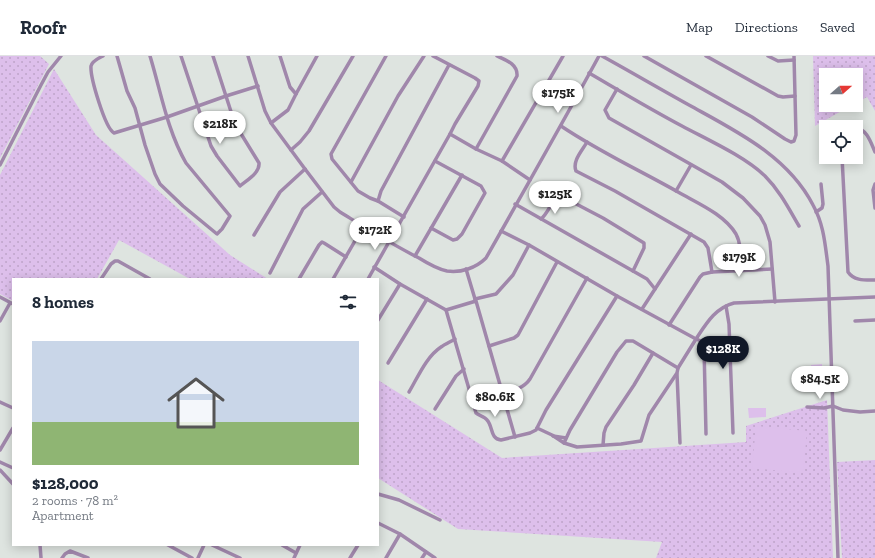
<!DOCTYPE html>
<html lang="en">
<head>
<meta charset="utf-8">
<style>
  :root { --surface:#fff; --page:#f2f2f3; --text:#1f2937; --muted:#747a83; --line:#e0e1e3; --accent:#111827 }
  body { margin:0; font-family:"Zilla Slab",serif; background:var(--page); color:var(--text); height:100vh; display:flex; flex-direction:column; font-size:15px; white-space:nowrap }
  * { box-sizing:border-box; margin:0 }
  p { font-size:13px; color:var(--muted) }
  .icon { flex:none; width:22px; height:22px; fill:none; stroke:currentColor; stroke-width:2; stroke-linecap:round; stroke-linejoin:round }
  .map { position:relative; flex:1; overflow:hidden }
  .side { position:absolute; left:12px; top:222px; width:367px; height:268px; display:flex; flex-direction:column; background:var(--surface); border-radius:0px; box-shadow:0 2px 10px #0003 }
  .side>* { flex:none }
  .needle { width:26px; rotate:69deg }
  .buttons { position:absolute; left:819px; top:12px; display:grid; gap:8px }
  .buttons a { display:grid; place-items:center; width:44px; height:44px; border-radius:0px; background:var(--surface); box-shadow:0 2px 10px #0003; font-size:20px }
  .price { position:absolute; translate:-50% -34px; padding:0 9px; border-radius:14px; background:#fff; color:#222; font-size:13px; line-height:26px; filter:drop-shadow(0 1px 2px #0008) }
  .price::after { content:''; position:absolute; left:50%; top:24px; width:12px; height:9px; margin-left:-6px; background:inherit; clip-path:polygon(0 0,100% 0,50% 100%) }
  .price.on { background:var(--accent); color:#fff }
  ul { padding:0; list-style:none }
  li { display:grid; align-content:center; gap:8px; height:212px; padding:0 20px }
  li+li { border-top:1px solid var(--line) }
  li span { display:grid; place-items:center; height:124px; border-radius:0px; color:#555 }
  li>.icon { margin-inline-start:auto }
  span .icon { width:72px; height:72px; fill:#fffc; stroke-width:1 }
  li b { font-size:17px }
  h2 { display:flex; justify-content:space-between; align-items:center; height:48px; padding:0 20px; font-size:17px }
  header { display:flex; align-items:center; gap:24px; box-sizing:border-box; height:56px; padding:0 20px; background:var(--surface); border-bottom:1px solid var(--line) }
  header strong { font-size:19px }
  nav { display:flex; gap:22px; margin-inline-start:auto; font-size:14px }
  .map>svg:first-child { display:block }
  .grass { fill:url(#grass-dots) }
  .pitch { fill:#ddbfeb }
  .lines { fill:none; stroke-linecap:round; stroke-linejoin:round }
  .street { stroke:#a087ab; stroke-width:3.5 }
</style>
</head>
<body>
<header>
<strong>Roofr</strong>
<nav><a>Map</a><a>Directions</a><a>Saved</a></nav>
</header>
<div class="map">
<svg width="875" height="502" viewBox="0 0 875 502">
  <defs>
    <pattern id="grass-dots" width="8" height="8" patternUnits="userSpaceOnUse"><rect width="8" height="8" fill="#ddbfeb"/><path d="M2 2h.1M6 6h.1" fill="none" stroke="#bea4c9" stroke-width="1.8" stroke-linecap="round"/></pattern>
  </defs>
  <rect width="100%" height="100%" fill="#dee4e0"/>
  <g class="grass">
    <path d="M0,0H40L49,8L0,102Z"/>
    <path d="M813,0H875V55L867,41L856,47V19H826V49H852L815,70Z"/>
    <path d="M54,13L96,79L230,199L268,223H190L119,184L97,223H13V245L0,238V119Z"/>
    <path d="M378,324L502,402L746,386V370L827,344L833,502H656L662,486L458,473L378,422Z"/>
    <path d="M875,404V502H842L837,406Z"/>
  </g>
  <g class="pitch">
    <path d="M822,308L823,330L812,331L811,309Z"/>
    <path d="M748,352H766V361L749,362Z"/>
    <path d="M756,370L807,375L803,417L752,412Z"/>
  </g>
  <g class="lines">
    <g class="street">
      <path d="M103,0C99,2 92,5 91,10C90,21 105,72 114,77L167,61L226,40L258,30"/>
      <path d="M117,0L127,35L135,52L145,89L155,118L160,128L183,150L217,178L222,173L230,160L186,107C167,74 161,36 150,0"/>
      <path d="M181,0L211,90L217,100L240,130C247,124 260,117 259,107L235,68L213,0"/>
      <path d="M248,0L265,55L271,67L305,113L334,151L340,156C366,172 391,188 419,202C427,207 437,213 447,215C461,217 476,212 486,202C524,135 562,68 599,0"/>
      <path d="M280,0L290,31L296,38"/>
      <path d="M386,0L331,98L332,103L358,135L370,142L378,145L404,161"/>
      <path d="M433,0L475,22L479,25L478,30L455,68L450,78"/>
      <path d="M602,0C631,16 660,33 689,49C736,75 788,100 813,149C824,169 825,188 828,210L838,502"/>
      <path d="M644,0L752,61L785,83L791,86L794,85L796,79L794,0"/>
      <path d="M706,0L778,40L783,41L795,40"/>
      <path d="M768,0L778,5L794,4"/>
      <path d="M589,17C620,35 650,53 682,70C708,84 744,100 765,120C780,135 789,153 799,170"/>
      <path d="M547,27L573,44"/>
      <path d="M617,33L605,54L609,62L722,126L743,142L760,160L765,169L770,186L775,246"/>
      <path d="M271,67L288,54L296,38L317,0"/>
      <path d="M561,70C598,95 639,114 678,136C697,147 724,158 736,178C742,189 740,203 740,214"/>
      <path d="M856,72C867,73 871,87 875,96"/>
      <path d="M587,86C582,95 572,105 576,115L615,135L704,186L708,192L712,216"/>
      <path d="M476,93L517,20C518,8 506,4 497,0"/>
      <path d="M291,94L300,86L309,75L353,0"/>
      <path d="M842,101L848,216C854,225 865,224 875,224"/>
      <path d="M502,105L563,0"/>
      <path d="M0,109L41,29L48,16L61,0"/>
      <path d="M351,126L398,40L424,0"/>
      <path d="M875,128L873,134L875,152"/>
      <path d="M676,135L691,109"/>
      <path d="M378,145L381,135L449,9"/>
      <path d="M515,148L633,215"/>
      <path d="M816,156L822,152L823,148L821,128"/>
      <path d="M541,163C549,157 551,143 561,140L603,162L644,187V192L633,215L647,223L655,233L642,253"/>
      <path d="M431,172L453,184L457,183L462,178L485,137L481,130L435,105"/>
      <path d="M501,175L529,189L617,240L696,283C706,268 715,252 734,247L875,241"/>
      <path d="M254,179L280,136L305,113"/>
      <path d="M415,200L462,119"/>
      <path d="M374,211L400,228L446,254L476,357C479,360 485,360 487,364C493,370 490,383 501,384L530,377L536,374L546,354L617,240"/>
      <path d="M466,213L475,243"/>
      <path d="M270,217L303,153L322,136"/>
      <path d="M101,223L111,208L115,205H118L150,223"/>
      <path d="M299,223L319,189L322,186L324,187L346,201"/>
      <path d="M333,223L363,171"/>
      <path d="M368,223L450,78L476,93L502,105L530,124"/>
      <path d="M655,233L691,178"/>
      <path d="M0,241L13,248"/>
      <path d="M475,243L496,238L513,219L529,189"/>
      <path d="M726,250L729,268L733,377"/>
      <path d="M446,254L476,245L515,381"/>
      <path d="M378,264L400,228"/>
      <path d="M0,265L10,247"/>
      <path d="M855,265L875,264"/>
      <path d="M669,269L700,221L703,218L712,216L772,213"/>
      <path d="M489,290L514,282L518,279L557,206"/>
      <path d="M388,307L427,243"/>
      <path d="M677,318L680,387"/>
      <path d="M409,336C418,321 426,301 441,291C445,288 450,286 455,283"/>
      <path d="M502,338C513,335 524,332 530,323L587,222"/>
      <path d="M0,346L13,352"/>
      <path d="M807,351L824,352L833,350L843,354L860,356L875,355"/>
      <path d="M435,353L456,320L464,313"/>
      <path d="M537,372L552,379L564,387L577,391L621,388L641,385L649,359L677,317L678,312L696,283L701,285L704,291L706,378"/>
      <path d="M553,380L566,382"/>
      <path d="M564,387L570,374L617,296L626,285H633L678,312"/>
      <path d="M603,389L604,377L606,371L634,329L653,297"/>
      <path d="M0,394L13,372"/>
      <path d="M0,406L13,412"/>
      <path d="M0,414L13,428"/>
      <path d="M378,438L399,444L440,464"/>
      <path d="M378,467L400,478L435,502"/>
      <path d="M40,489L41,502"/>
      <path d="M168,489L192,502"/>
      <path d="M212,489L240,502"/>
      <path d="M282,489L296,497"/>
      <path d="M62,502L65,498L70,495L88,502"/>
      <path d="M198,502L204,489"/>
      <path d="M294,502L300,489"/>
      <path d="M350,502L358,489"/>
      <path d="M386,502L400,478"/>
      <path d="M422,502L426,496"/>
    </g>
  </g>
</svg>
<div class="buttons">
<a><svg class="needle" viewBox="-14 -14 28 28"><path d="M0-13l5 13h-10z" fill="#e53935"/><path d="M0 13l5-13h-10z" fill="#747a83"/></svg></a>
<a><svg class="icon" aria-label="locate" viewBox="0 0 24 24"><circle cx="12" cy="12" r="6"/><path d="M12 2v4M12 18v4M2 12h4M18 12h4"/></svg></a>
</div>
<b class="price" style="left:558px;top:58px">$175K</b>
<b class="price" style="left:220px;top:89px">$218K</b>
<b class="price" style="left:555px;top:159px">$125K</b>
<b class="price" style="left:375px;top:195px">$172K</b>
<b class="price" style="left:739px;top:222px">$179K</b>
<b class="price on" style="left:723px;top:314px">$128K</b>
<b class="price" style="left:820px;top:344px">$84.5K</b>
<b class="price" style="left:495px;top:362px">$80.6K</b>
<section class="side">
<h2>8 homes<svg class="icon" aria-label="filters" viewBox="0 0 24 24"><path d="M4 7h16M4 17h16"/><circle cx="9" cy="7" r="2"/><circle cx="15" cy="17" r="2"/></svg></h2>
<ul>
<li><span style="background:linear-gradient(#c9d6e8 65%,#8fb573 0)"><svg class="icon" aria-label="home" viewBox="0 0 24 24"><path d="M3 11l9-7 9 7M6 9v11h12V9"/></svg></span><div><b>$128,000</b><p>2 rooms · 78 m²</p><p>Apartment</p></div></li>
</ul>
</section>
</div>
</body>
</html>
